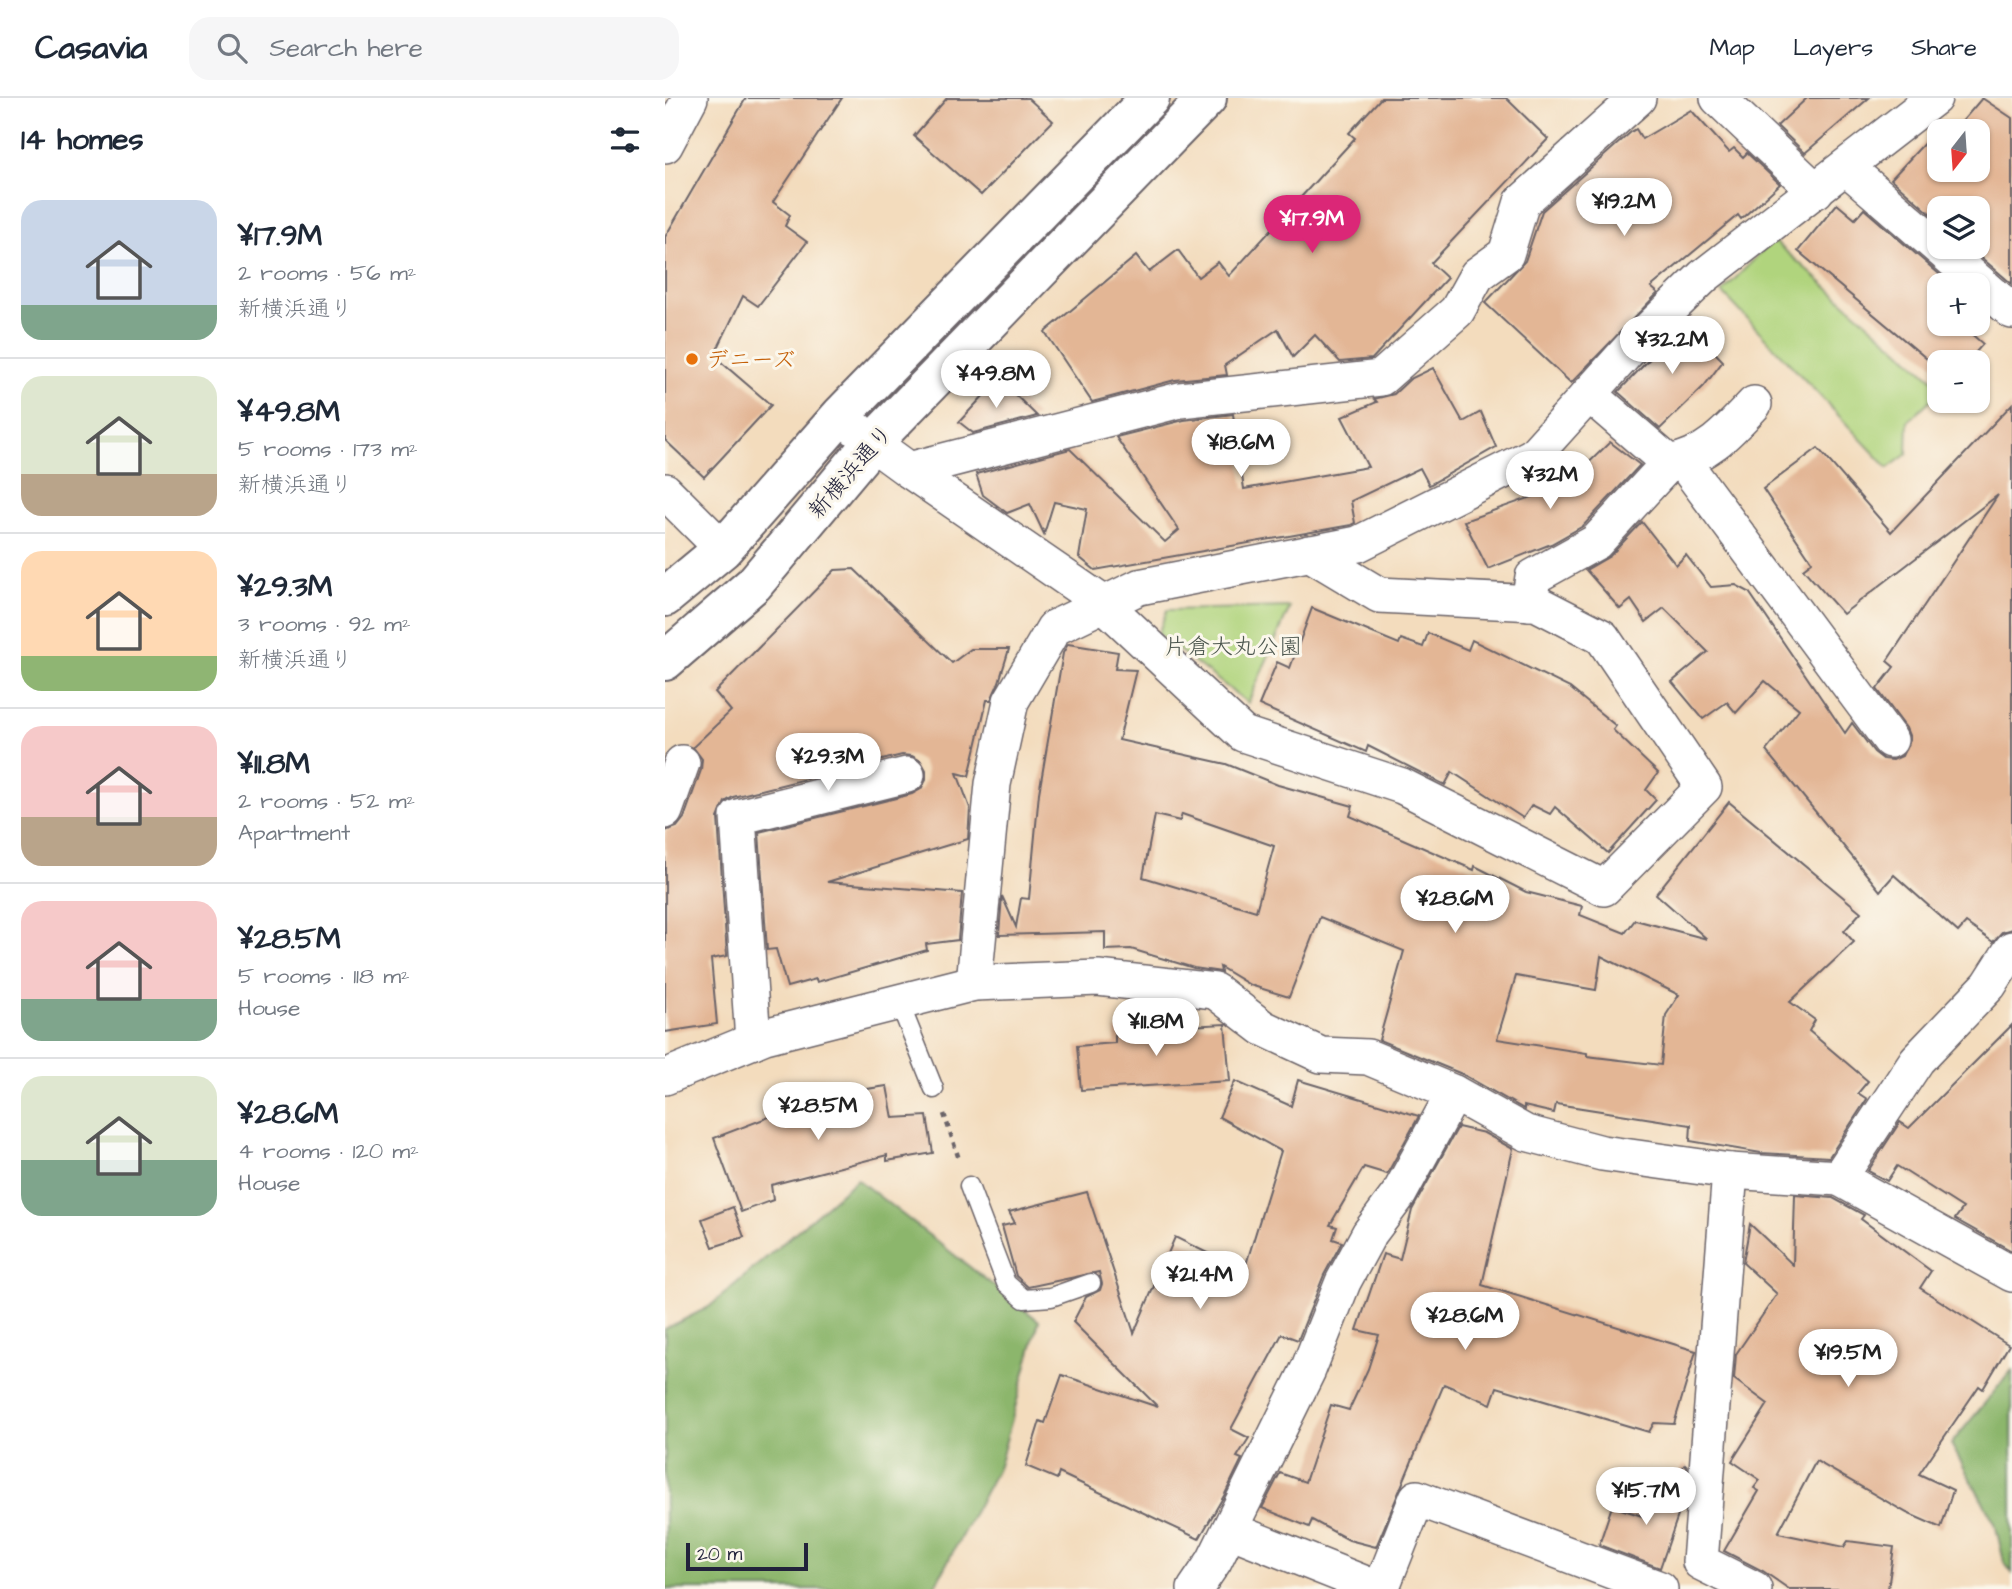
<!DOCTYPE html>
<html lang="en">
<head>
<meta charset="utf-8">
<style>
  :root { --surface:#fff; --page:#f6f6f7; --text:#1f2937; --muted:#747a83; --line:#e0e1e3; --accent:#db2777 }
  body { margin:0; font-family:"Architects Daughter","Klee One",sans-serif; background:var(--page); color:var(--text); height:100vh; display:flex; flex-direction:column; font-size:26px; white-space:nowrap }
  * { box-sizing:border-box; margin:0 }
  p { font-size:23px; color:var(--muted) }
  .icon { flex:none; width:38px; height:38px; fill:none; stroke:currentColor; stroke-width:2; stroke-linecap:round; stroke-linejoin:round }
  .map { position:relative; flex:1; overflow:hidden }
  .drawer { display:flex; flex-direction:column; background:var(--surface); width:665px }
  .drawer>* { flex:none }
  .needle { width:46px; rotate:197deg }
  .tools { position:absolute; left:1262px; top:21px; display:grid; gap:14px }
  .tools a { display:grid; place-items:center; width:63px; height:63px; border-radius:14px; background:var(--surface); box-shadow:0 2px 5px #0004; font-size:35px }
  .scale { position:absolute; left:21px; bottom:18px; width:122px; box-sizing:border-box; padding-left:7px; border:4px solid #22223b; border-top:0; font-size:19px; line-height:24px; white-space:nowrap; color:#22223b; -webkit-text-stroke:5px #fbf7ec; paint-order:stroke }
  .price { position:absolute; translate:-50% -60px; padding:0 16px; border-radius:24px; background:#fff; color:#222; font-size:23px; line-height:46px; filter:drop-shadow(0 2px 4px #0008) }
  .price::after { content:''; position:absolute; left:50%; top:42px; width:21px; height:16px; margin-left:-10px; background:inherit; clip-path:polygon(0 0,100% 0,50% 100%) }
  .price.active { background:var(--accent); color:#fff }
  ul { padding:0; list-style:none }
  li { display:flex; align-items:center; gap:21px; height:175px; padding:0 21px }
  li+li { border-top:2px solid var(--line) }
  li span { display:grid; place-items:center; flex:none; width:196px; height:140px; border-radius:21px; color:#555 }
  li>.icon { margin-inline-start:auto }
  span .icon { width:84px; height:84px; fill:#fffc; stroke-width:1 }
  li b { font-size:30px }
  h2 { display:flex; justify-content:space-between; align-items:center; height:84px; padding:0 21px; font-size:30px }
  header { display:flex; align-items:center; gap:42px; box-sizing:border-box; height:98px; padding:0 35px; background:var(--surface); border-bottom:2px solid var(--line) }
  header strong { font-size:33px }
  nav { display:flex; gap:38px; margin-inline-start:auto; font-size:24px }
  .search { width:490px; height:63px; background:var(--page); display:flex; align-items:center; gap:18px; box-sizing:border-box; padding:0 24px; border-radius:21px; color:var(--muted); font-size:26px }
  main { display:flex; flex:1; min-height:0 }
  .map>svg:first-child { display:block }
  .green { fill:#b0d47d; stroke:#697b5c; stroke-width:2 }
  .forest { fill:#8cb66c; stroke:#576c54; stroke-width:2 }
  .building { fill:#e3b695; fill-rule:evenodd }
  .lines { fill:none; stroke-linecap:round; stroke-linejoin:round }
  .service-casing { stroke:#6b6368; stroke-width:21 }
  .minor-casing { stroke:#6b6368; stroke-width:38 }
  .primary-casing { stroke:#6b6368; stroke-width:42 }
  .path { stroke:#6b6368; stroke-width:4.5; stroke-dasharray:5 5; stroke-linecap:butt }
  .service { stroke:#fff; stroke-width:18 }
  .minor { stroke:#fff; stroke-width:35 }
  .primary { stroke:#fff; stroke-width:38 }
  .food-dot { fill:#e8710a; stroke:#fbf7ec; stroke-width:2.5 }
  .labels { text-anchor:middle; stroke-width:6; stroke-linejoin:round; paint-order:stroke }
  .food-label { font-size:23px; fill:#c56008; stroke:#fbf7ec; text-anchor:start }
  .street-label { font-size:23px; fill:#22223b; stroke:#fbf7ec }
  .park-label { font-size:23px; fill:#4d574f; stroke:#fbf7ec }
</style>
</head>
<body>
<header>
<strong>Casavia</strong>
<div class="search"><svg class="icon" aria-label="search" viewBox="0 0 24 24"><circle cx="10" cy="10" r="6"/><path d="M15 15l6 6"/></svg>Search here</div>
<nav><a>Map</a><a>Layers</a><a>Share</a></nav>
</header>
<main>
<section class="drawer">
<h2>14 homes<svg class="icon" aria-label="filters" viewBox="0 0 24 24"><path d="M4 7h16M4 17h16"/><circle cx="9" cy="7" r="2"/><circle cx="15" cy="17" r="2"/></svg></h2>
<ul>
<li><span style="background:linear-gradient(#c9d6e8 75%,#7fa58c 0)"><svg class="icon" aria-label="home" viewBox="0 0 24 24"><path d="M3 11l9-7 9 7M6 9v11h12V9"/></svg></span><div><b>¥17.9M</b><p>2 rooms · 56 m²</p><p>新横浜通り</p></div></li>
<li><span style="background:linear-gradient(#dfe7d0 70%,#b9a48a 0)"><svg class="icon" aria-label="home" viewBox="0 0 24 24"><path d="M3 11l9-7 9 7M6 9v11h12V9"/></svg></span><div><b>¥49.8M</b><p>5 rooms · 173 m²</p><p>新横浜通り</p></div></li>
<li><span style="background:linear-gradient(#ffd9b3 75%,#8fb573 0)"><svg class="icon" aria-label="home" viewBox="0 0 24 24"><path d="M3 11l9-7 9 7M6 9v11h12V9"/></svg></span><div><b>¥29.3M</b><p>3 rooms · 92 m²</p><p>新横浜通り</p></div></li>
<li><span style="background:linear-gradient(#f6c9c9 65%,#b9a48a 0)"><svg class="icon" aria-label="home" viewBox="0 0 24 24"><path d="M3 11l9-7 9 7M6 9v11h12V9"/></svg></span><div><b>¥11.8M</b><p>2 rooms · 52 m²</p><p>Apartment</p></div></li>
<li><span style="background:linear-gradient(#f6c9c9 70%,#7fa58c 0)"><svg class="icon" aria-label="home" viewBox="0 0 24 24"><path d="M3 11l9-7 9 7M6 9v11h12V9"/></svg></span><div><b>¥28.5M</b><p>5 rooms · 118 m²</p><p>House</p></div></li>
<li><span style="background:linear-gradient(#dfe7d0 60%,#7fa58c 0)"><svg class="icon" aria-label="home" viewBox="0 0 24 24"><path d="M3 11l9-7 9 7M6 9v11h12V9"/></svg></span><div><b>¥28.6M</b><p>4 rooms · 120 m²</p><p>House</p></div></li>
</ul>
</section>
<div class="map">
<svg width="1347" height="1491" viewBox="0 0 1347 1491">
  <rect width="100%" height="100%" fill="#fbf7ec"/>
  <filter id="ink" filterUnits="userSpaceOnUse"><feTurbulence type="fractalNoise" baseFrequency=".0143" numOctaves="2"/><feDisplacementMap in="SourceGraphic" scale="14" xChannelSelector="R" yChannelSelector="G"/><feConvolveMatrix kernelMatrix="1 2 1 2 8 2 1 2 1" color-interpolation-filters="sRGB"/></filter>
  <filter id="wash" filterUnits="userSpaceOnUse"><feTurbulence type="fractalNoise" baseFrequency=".00686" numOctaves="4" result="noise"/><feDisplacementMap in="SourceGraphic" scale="28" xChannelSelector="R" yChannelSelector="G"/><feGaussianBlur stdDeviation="1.57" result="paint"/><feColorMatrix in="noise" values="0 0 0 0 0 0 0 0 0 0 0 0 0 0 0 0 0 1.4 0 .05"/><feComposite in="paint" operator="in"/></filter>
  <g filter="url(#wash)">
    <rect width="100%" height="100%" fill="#f3dcbd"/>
    <g class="green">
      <path d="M1108,142L1274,287V294L1243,323L1242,356L1223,370L1057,194Z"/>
      <path d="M625,509L583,605L493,536L502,512Z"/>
    </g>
    <g class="forest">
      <path d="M192,1081L374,1223L334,1368L268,1491H0V1231L44,1209Z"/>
      <path d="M1347,1272V1475L1339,1464L1330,1425L1286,1346Z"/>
    </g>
    <g id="blocks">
      <g class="building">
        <path d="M81,0H177L108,104L125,117L120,128L142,144L93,208L78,198L49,258L106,307L39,379L0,342V139Z"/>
        <path d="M282,0H363L388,23L316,97L249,38Z"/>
        <path d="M716,0H841L883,41L766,165L782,180L707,261L675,264L650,237L628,259L613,231L560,267L562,277L510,282L427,304L380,234L471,158L484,174L513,152L533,179L553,164L564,178L690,40L684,35Z"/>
        <path d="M1142,0H1204L1140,55L1112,28Z"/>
        <path d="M1317,0L1347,20V186L1304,149H1312V110H1274V123L1226,81L1265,39L1274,48V72H1312V33H1289Z"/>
        <path d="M1026,12L1064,54L1069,50L1078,59L1082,55L1115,86L1076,121L1073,117L986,189L993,195L906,285L820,205L860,163L877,113L966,34L971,31L977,41Z"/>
        <path d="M1172,106L1190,121L1199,111L1274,176V226H1295L1318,246L1302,264H1274V271L1133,153Z"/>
        <path d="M1020,224L1058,263L1039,288L995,331L953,294Z"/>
        <path d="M768,270L798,324L816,314L831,349L764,387L755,370L686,403L690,425L686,427L430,472L414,459L422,411L389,404L379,436L365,406L342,415L318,397L311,376L405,351L500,444L514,432L451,339L519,322L568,316L579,391L703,369L677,319L712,304L709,301L729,296L745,281Z"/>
        <path d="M334,281L372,318L308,335L294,324Z"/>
        <path d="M1347,306V831L1337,834L1328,844L1301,825L1293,834L1229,777L1215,793L1101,653L1134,611L1100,583L1071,615L1062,604L1038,621L1007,584L1043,554L999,510L981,524L966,502L955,511L921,472L945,458L977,424L1011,467L1021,457L1046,489L1071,487L1084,494L1180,635L1187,625L1209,654L1218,661L1228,662L1237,658L1245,640L1241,630L1212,591L1229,569L1222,563L1333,397L1178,516L1138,471L1147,464L1098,391L1153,350L1226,434Z"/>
        <path d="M945,344L975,367L918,428L886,446L823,471L799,423L901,387Z"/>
        <path d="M189,471L287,565L306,551H344L334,584L326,602H322L304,678L292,675L305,710L303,741L162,784L297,795L293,842L261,846L262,852L152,884L151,881L122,889L111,851L102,852L94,734L247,696L256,691L261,682V672L256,663L247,658L237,657L68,699L60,704L53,720L62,858L46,861L52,926L0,934V733L12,729L19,720L36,672L37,661L28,649L66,613L50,594L170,472Z"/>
        <path d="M647,510L734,546L736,541L758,549L763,535L803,552L807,542L905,590L951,628L948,632L993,675L981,692L991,702L943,755L890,709L885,716L867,707L858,720L787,674L780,687L703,648L701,654L594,607L612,564L625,570Z"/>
        <path d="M403,546L453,554L450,571L471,572L454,642L561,666L613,687L688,708L685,718L809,772L810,768L861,794L917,808L915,817L960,835L970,822L1042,841L991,796L1064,704L1196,814L1179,833L1189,844L1125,904L1150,922L1144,933L1203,983L1193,995L1202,1001L1164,1059L1096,1055L1025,1043L1026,1027L891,1006L889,1015L859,1008V1011L797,976L714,942L739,853L655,819L624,899L585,887L555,869L556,874L529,870L466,851L440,852V834L334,837L337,798L351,829L356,800L364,801L374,695L398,555ZM517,716L609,748L591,813L478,779L490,717L515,723ZM936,858L1014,897L1001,917L996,967L922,958V955L832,941L851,878L931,892Z"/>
        <path d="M560,926L565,983L416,992L412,948L450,945V932Z"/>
        <path d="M1347,927V1153L1290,1121L1298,1110L1232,1068L1222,1083L1203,1073L1235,1024L1244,1030Z"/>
        <path d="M633,982L754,1018L722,1076L699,1069L665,1127L672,1129L668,1141L677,1144L659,1177L633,1242L617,1236L566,1331L584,1340L572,1359L577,1361L560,1396L534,1441L394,1375L392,1381L361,1368L375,1323L380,1325L397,1277L493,1309L408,1224L421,1199L435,1192L437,1186L434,1174L363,1189L351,1178L337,1128L350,1125L344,1114L422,1094L469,1235L510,1139L579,1173L616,1053L554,1019L570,983L626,1008Z"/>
        <path d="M222,988L228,1020L262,1018L268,1055L222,1063V1057L106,1087L108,1102L76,1114L49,1040L162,997Z"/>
        <path d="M793,1029L819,1035L848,1051L817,1187L1031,1253L1009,1326L989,1325L984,1334L832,1289L826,1306L779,1286L711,1449L684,1442L647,1422L644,1429L597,1410L615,1375L640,1384L666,1307L684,1312L703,1271L714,1237L692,1232L718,1156L735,1161L747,1112Z"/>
        <path d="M1130,1097L1168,1100L1199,1117L1196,1121L1266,1173L1255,1190L1344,1247L1318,1291L1314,1288L1254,1376L1288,1392L1276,1430L1242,1415L1151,1363L1113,1435L1179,1449L1183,1443L1229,1449L1223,1491H1124L1098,1473L1059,1453L1094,1393L1089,1390L1095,1382L1067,1363L1103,1306L1069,1281L1071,1256L1112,1196L1078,1165L1079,1159L1085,1126L1128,1167Z"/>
        <path d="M68,1109L79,1139L48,1149L37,1121Z"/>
        <path d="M1020,1366L1022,1368L1020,1397L995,1470L934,1447L947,1408L983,1420Z"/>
      </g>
    </g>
  </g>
  <g filter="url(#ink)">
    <use href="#blocks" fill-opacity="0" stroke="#6b6368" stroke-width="2"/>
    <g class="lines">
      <defs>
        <g id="service">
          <path d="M234,904L269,991"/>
          <path d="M304,1088L341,1185L359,1201L386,1199L426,1185"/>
        </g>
        <g id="minor">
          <path d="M1053,0L1151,93"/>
          <path d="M0,47L25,0"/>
          <path d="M1181,69L1347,213"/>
          <path d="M924,296L1004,365C1042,358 1064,333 1089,306"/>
          <path d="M176,317L207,345L244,372L439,506L578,636L737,688L939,790L1039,689L937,539L871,505L714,497L644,455"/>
          <path d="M1017,362L1225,642"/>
          <path d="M244,372L515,302L716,280L792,213L812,177L841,156L857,104L973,0"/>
          <path d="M0,393L58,451"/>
          <path d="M864,505L868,479L931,444L1004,365"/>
          <path d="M0,713L17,665"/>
          <path d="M309,885L328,686L346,603L389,530L474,489L693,446L868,358L970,245L1039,178L1269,0"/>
          <path d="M88,943L73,719L242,677"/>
          <path d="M0,979L100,938L309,885L433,880L550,893L598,930L656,957L703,959L789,995L861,1035L937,1055L1065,1073L1174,1080L1252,962L1324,887L1347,851"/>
          <path d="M1065,1073L1035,1464L1089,1491"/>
          <path d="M1174,1080L1347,1176"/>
          <path d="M565,1432L713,1491"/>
          <path d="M530,1491L549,1463L643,1272L678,1184L704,1136L734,1096L789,995"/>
          <path d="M716,1491L752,1400L995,1491"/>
        </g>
        <g id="primary">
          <path d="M0,499L58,451L176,317L485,0"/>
          <path d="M0,563L89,486L207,345L542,0"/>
        </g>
      </defs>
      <use href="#service" class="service-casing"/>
      <use href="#minor" class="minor-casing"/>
      <use href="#primary" class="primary-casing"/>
      <path class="path" d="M279,1016L294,1061"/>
      <use href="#service" class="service"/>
      <use href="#minor" class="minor"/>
      <use href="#primary" class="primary"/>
    </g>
  </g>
  <circle class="food-dot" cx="27" cy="261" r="7"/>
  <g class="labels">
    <g class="food-label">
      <text x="41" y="269">デニーズ</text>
    </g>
    <g class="street-label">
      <text transform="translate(185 373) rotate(-49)" y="8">新横浜通り</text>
    </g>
    <g class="park-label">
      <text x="568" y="556">片倉大丸公園</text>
    </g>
  </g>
</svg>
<div class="tools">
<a><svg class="needle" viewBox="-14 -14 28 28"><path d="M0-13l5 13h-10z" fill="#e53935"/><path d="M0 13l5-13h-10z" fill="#747a83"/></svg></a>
<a><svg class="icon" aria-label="layers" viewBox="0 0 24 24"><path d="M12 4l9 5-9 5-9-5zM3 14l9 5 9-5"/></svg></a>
<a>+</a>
<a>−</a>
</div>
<div class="scale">20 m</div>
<b class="price" style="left:959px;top:140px">¥19.2M</b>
<b class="price active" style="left:647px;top:157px">¥17.9M</b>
<b class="price" style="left:1007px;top:278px">¥32.2M</b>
<b class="price" style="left:331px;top:312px">¥49.8M</b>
<b class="price" style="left:576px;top:381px">¥18.6M</b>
<b class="price" style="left:885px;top:413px">¥32M</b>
<b class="price" style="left:163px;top:695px">¥29.3M</b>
<b class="price" style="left:790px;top:837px">¥28.6M</b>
<b class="price" style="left:491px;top:960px">¥11.8M</b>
<b class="price" style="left:153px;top:1044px">¥28.5M</b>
<b class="price" style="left:535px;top:1213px">¥21.4M</b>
<b class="price" style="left:800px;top:1254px">¥28.6M</b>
<b class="price" style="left:1183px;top:1291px">¥19.5M</b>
<b class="price" style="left:981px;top:1429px">¥15.7M</b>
</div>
</main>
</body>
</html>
